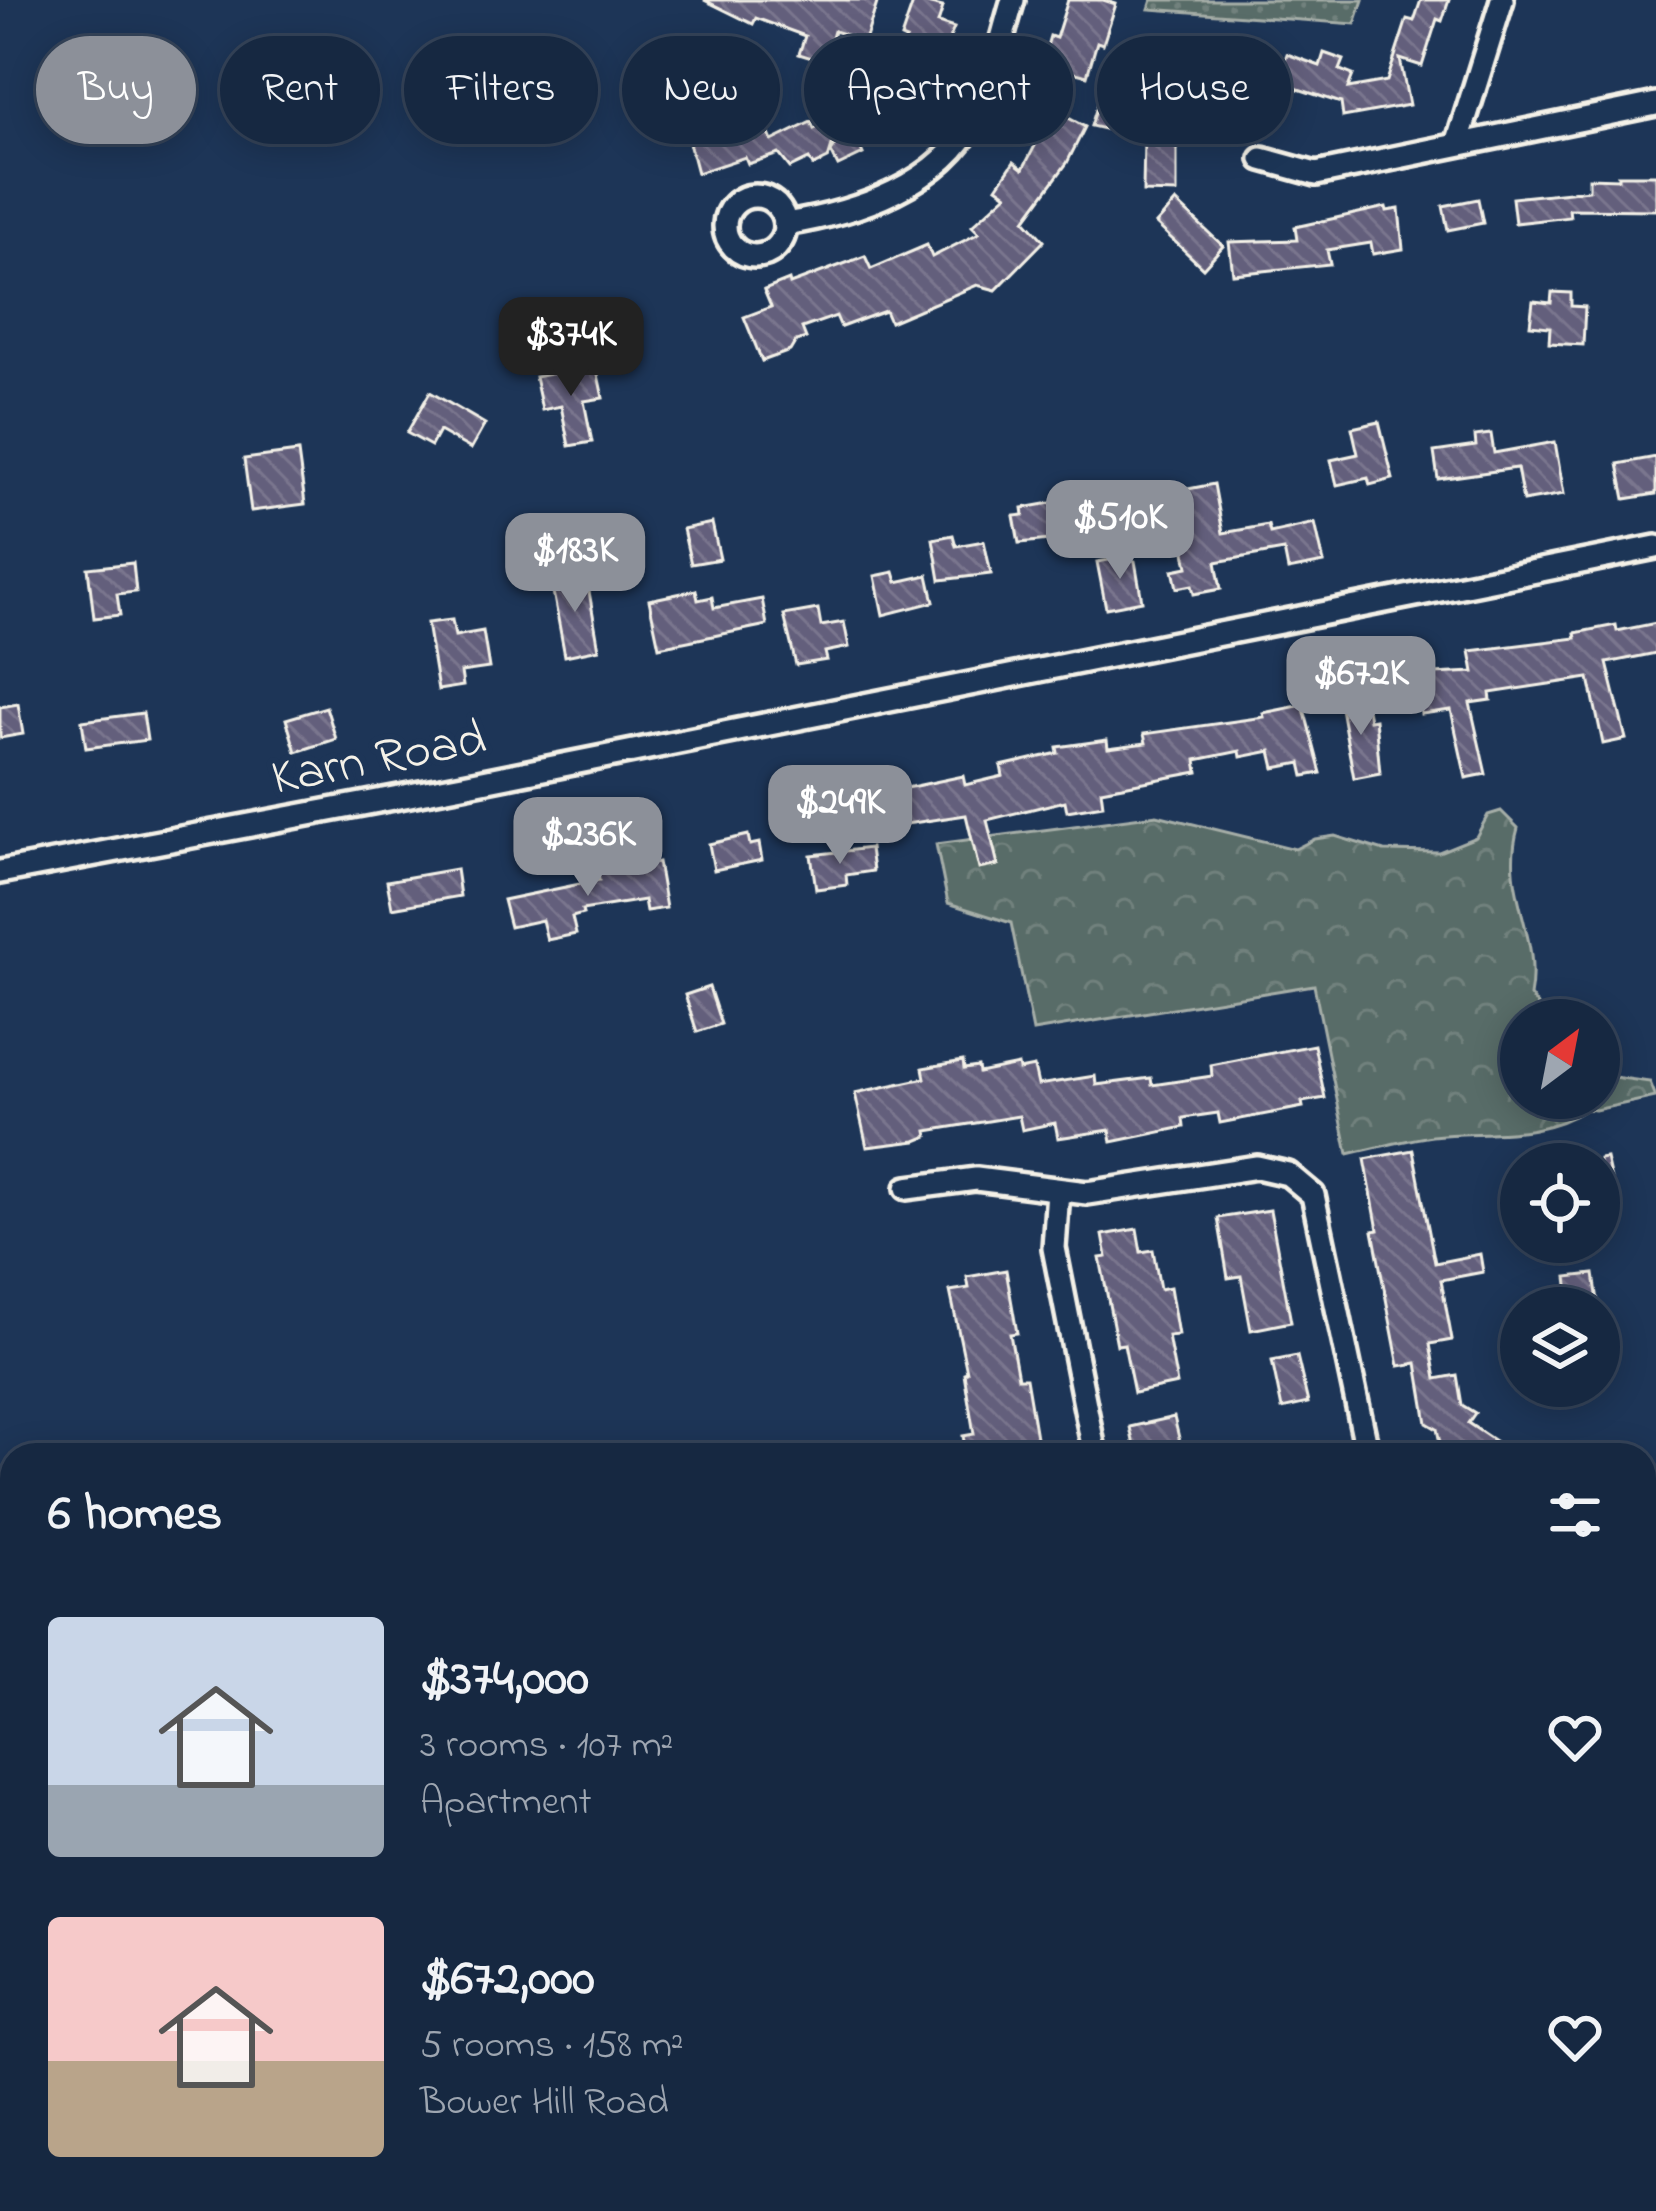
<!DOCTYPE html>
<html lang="en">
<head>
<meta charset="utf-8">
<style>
  :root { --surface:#162841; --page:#1f3048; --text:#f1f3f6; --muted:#9ea6b1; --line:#35445a; --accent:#8c9099 }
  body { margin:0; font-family:"Indie Flower",sans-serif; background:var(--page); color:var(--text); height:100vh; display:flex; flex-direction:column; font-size:45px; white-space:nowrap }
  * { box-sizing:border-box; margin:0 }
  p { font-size:39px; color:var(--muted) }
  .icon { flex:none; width:66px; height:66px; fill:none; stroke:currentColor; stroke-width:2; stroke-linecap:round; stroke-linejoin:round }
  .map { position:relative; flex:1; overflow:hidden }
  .drawer { position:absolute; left:0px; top:1443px; width:1656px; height:768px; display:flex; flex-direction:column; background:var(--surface); border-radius:36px 36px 0 0; box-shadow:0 6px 30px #0003,0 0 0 3px var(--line) }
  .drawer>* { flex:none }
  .banner { position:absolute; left:36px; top:36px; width:1584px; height:108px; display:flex; gap:24px }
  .needle { width:78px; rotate:32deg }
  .controls { position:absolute; left:1500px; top:999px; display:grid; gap:24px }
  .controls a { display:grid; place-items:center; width:120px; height:120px; border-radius:50%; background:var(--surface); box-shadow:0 6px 30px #0003,0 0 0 3px var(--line); font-size:60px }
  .price { position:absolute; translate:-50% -102px; padding:0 27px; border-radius:24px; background:var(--accent); color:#fff; font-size:39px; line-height:78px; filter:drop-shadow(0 3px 6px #0008) }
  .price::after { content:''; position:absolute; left:50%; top:72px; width:36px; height:27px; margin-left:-18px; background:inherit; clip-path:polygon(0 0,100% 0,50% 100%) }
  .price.selected { background:#222; color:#fff }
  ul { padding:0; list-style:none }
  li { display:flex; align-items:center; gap:36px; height:300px; padding:0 48px }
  li span { display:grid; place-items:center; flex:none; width:336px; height:240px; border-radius:12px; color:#555 }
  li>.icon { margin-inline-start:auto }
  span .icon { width:144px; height:144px; fill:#fffc; stroke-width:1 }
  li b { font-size:51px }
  h2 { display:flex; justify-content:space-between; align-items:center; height:144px; padding:0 48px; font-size:51px }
  .chip { padding:0 42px; border-radius:54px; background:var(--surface); box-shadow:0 6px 30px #0003,0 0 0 3px var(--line); font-size:42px; line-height:108px }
  .chip.selected { background:var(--accent); color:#fff }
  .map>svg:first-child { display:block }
  .grass { fill:url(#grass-dots); stroke:#a6aea8; stroke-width:3 }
  .forest { fill:url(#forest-crowns); stroke:#a6aea8; stroke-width:3 }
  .building { fill:url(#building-back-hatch); stroke:#f4f1e8; stroke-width:3 }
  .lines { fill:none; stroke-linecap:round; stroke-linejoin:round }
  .minor-casing { stroke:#f4f1e8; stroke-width:30 }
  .major-casing { stroke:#f4f1e8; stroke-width:36 }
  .minor { stroke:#1d3557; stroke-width:21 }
  .major { stroke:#6a7165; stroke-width:27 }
  .labels { text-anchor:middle; stroke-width:12; stroke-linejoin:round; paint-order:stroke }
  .street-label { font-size:51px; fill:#f4f1e8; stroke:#1d3557 }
</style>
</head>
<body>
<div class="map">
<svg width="1656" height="2211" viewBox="0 0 1656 2211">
  <defs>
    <pattern id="grass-dots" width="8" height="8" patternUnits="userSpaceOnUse" patternTransform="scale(3)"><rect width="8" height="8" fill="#596c67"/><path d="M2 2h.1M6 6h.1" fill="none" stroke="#71817d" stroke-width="1.8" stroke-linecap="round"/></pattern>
    <pattern id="forest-crowns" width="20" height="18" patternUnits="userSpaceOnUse" patternTransform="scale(3)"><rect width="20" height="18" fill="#596c67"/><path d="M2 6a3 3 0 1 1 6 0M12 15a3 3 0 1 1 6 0" fill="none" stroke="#71817d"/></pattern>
    <pattern id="building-back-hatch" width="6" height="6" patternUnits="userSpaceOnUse" patternTransform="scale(3)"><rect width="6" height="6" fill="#635f7b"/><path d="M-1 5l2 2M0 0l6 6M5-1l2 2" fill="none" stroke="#7a768e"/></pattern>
  </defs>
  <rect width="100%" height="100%" fill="#1d3557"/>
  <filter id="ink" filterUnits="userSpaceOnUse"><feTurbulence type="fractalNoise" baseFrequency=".00833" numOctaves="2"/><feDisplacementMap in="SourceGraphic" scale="24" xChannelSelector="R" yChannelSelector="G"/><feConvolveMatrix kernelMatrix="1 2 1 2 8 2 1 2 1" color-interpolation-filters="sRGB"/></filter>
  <g filter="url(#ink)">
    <path class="grass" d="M1152,0H1363L1355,24L1149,9Z"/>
    <path class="forest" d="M1501,811L1518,828C1500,891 1542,935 1530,996L1549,1020H1521V1098H1599V1061L1614,1077L1650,1082L1656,1097L1595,1110L1586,1109C1540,1140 1484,1130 1432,1136C1404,1140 1376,1148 1348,1154L1314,985L1033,1031L1011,923L948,903L936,844L1157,815L1295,849L1315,839L1335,836L1384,851L1439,852L1476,837L1488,815Z"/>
    <g class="building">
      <path d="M704,0H878L865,41L834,31L825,62L799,54L805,36L756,18L753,24Z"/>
      <path d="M914,0L943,7L938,23L954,28L934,76L937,78L916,110L920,115L896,136L891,130L859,145L863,154L838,166L831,152L846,130L894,85L882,76L906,40L901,38Z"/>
      <path d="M1068,0H1103L1116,4L1103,44L1097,42L1087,76L1069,71L1061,93L1041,87L1048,65L1042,63L1050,36L1056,38Z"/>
      <path d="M1421,0H1449L1442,21L1437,19L1422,66L1400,59L1409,105L1343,117L1341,103L1277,82L1287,54L1320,66L1324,53L1344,60L1340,70L1353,75L1348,88L1387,81L1407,19L1414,21Z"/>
      <path d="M1209,39L1214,53L1250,40L1252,47L1263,43L1277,81L1241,69L1246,85L1210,97L1177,140V193L1143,192L1144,138L1091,126L1100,97L1118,104L1121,96L1139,102L1161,73L1175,84Z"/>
      <path d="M757,105L772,141L811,122L814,129L841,116L828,159L813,166L809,159L790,168L779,154L748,164L745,157L697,173L684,124Z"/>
      <path d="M1048,107L1085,127L1067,163L1025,220L1044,241L996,290L977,285L890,322L885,311L841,327L836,316L802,328L806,338L796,341L790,351L762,361L744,317L771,307L764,290L789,280L790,284L865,256L871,269L927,245L932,257L979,233L972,226L1007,194L997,187L1014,162L1023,169L1040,136L1035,134Z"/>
      <path d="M1618,175H1656V210L1569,209L1570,217L1515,223L1512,198L1589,190V178L1618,179Z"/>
      <path d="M1478,199L1483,223L1448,230L1443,206Z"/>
      <path d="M1176,202L1223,246L1203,268L1156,224Z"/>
      <path d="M1386,207L1387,211L1399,209L1403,249L1373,254L1371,243L1327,250L1330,264L1233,274L1229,242L1297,240L1295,227Z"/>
      <path d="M1552,292L1571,293V306L1585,307L1583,345L1549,343L1550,327L1530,325L1533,301L1551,303Z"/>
      <path d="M596,365L603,398L584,401L592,442L569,446L561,406L542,410L535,377Z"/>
      <path d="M430,392L485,424L471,449L439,431L431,446L407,433Z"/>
      <path d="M1379,422L1393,479L1370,485L1368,478L1337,485L1331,460L1358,454L1352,428Z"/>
      <path d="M1491,434L1494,453L1555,442L1564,494L1523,501L1517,468L1438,479L1434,452L1476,446L1475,436Z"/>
      <path d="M298,452L305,504L251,511L244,459Z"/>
      <path d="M1656,457V494L1625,499L1618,464Z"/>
      <path d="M1214,484L1223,533L1268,525L1270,533L1315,523L1324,563L1288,570L1284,550L1216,562L1221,589L1194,594L1192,585L1177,588L1173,570L1188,567L1179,521L1189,519L1183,490Z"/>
      <path d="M1128,492L1134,523L1112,527L1106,495Z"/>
      <path d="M1073,499L1077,522L1058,525L1060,539L1019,543L1014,516L1024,515L1023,508Z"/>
      <path d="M712,523L720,559L691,564L683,529Z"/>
      <path d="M953,535L956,546L984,541L991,574L940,580L933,539Z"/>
      <path d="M1126,557L1135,561L1142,601L1106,608L1097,562Z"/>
      <path d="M133,563L136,592L117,594L120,615L94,618L88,568Z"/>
      <path d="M894,572L897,582L928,575L934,602L883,615L875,576Z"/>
      <path d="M586,574L599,649L565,656L551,581Z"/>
      <path d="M696,590L698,600L712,597L714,608L762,599L767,625L659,647L649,600Z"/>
      <path d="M818,609L821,626L844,622L849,647L825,652L827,660L796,665L784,615Z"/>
      <path d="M452,620L455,636L483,631L489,668L461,672L463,686L438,690L427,623Z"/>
      <path d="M1656,623V653L1607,663L1626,739L1603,744L1589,678L1490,693L1491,700L1470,703L1486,774L1466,778L1451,710L1421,714L1415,675L1474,672L1470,651L1576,638L1575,633L1616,625L1617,631Z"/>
      <path d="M1365,698L1369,720L1375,719L1380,773L1354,778L1340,703Z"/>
      <path d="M18,704L23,734L0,738V707Z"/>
      <path d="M1303,705L1321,773L1304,776L1301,763L1275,768L1271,751L1241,757L1240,751L1196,760L1198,772L1101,790L1103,805L1067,811L1065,801L987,820L998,865L979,869L966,815L879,828L873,795L963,776L965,785L1003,776L1001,766L1058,753L1057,747L1107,740L1108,748L1146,743L1144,734L1264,717L1263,713Z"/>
      <path d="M326,707L336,739L296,752L286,719Z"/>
      <path d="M143,713L147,740L86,748L82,721Z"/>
      <path d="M748,835L750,845L759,843L762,860L714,870L709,844Z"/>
      <path d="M870,848L873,871L846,875L847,885L816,889L811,855Z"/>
      <path d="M658,862L666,908L646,911L644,900L582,910L583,914L572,917L576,934L547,940L542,920L510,927L503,900L599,880L598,872Z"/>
      <path d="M456,869L460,896L392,908L387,881Z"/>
      <path d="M709,987L721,1024L697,1032L685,995Z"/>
      <path d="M1314,1045L1325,1098L1302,1102L1303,1107L1220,1123L1218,1113L1183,1118L1184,1127L1112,1142L1110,1130L1058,1138L1055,1123L1022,1130L1019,1116L927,1131L928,1136L916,1141L867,1147L855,1093L925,1078L923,1068L963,1061L964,1069L978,1067L979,1073L1018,1065L1019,1070L1034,1067L1038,1085L1095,1076L1096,1085L1151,1078L1152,1085L1212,1076L1211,1065Z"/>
      <path d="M1413,1150L1435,1263L1480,1254L1483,1272L1441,1280L1452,1340L1430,1344L1436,1379L1457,1375L1462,1405L1475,1413L1468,1423L1516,1455H1462L1440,1443L1437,1429L1427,1423L1417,1363L1399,1366L1373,1231L1378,1230L1365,1159Z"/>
      <path d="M1606,1158L1619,1215L1599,1220V1159Z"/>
      <path d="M1270,1210L1291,1322L1251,1330L1241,1276L1228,1278L1218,1218Z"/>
      <path d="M1137,1229L1141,1252L1153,1250L1160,1289L1170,1287L1178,1335L1168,1336L1177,1384L1134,1393L1124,1344L1117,1345L1100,1258L1107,1257L1103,1235Z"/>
      <path d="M1006,1270L1017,1333L1010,1334L1018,1378H1026L1039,1455H976L975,1450L966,1451L963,1436L974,1434L964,1373L967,1372L950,1291L969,1288L967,1277Z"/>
      <path d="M1594,1274L1599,1308H1571L1567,1277Z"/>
      <path d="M1297,1356L1308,1403L1282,1409L1272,1361Z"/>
      <path d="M1174,1417L1183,1455H1143L1141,1445L1134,1446L1130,1427Z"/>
    </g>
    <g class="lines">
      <defs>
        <g id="minor">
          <path d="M1457,144L1502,0"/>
          <path d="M1262,159L1316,174L1656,104"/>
          <circle cx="755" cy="226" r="30"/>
          <path d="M785,224C856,213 941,185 976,117C993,82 1001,38 1013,0"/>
          <path d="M0,872L463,785L1656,547"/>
          <path d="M907,1188L976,1179L1087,1193L1257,1167L1288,1174L1313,1195L1368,1455"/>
          <path d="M1058,1191L1054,1248L1095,1455"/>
          <path d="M1644,1531L1656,1532"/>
        </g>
        <g id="major">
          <path d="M1644,1583L1656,1553"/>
          <path d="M1401,2211L1406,2199"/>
        </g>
      </defs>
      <use href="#minor" class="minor-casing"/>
      <use href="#major" class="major-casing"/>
      <use href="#minor" class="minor"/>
      <use href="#major" class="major"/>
    </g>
  </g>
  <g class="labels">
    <g class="street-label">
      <text transform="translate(378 755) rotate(-11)" y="18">Karn Road</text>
    </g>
  </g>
</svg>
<div class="controls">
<a><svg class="needle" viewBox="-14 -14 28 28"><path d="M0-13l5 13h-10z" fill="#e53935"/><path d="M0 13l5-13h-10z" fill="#9ea6b1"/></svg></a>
<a><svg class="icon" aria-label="locate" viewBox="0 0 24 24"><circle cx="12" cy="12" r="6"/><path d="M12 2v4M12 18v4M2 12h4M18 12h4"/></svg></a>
<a><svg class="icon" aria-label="layers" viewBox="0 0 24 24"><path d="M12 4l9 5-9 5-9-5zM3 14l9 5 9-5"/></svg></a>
</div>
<b class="price selected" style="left:571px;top:399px">$374K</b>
<b class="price" style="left:1120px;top:582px">$510K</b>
<b class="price" style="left:575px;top:615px">$183K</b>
<b class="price" style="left:1361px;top:738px">$672K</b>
<b class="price" style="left:840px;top:867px">$249K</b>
<b class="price" style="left:588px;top:899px">$236K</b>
<div class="banner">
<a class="chip selected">Buy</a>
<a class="chip">Rent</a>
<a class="chip">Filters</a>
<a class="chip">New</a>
<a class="chip">Apartment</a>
<a class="chip">House</a>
</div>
<section class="drawer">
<h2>6 homes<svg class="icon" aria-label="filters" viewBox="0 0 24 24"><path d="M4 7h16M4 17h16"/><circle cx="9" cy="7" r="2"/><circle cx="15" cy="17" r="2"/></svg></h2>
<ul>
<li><span style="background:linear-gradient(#c9d6e8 70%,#9aa5b1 0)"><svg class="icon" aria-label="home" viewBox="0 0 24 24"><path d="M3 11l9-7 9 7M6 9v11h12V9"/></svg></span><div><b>$374,000</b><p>3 rooms · 107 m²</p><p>Apartment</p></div><svg class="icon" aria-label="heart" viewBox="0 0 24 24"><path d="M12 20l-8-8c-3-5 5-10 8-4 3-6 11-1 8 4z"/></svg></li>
<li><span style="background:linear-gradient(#f6c9c9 60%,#b9a48a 0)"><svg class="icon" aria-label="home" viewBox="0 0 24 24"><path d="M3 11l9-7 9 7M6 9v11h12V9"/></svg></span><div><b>$672,000</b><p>5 rooms · 158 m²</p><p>Bower Hill Road</p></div><svg class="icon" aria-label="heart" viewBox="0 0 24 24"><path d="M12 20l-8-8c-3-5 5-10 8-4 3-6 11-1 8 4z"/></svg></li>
</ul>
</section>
</div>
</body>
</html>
